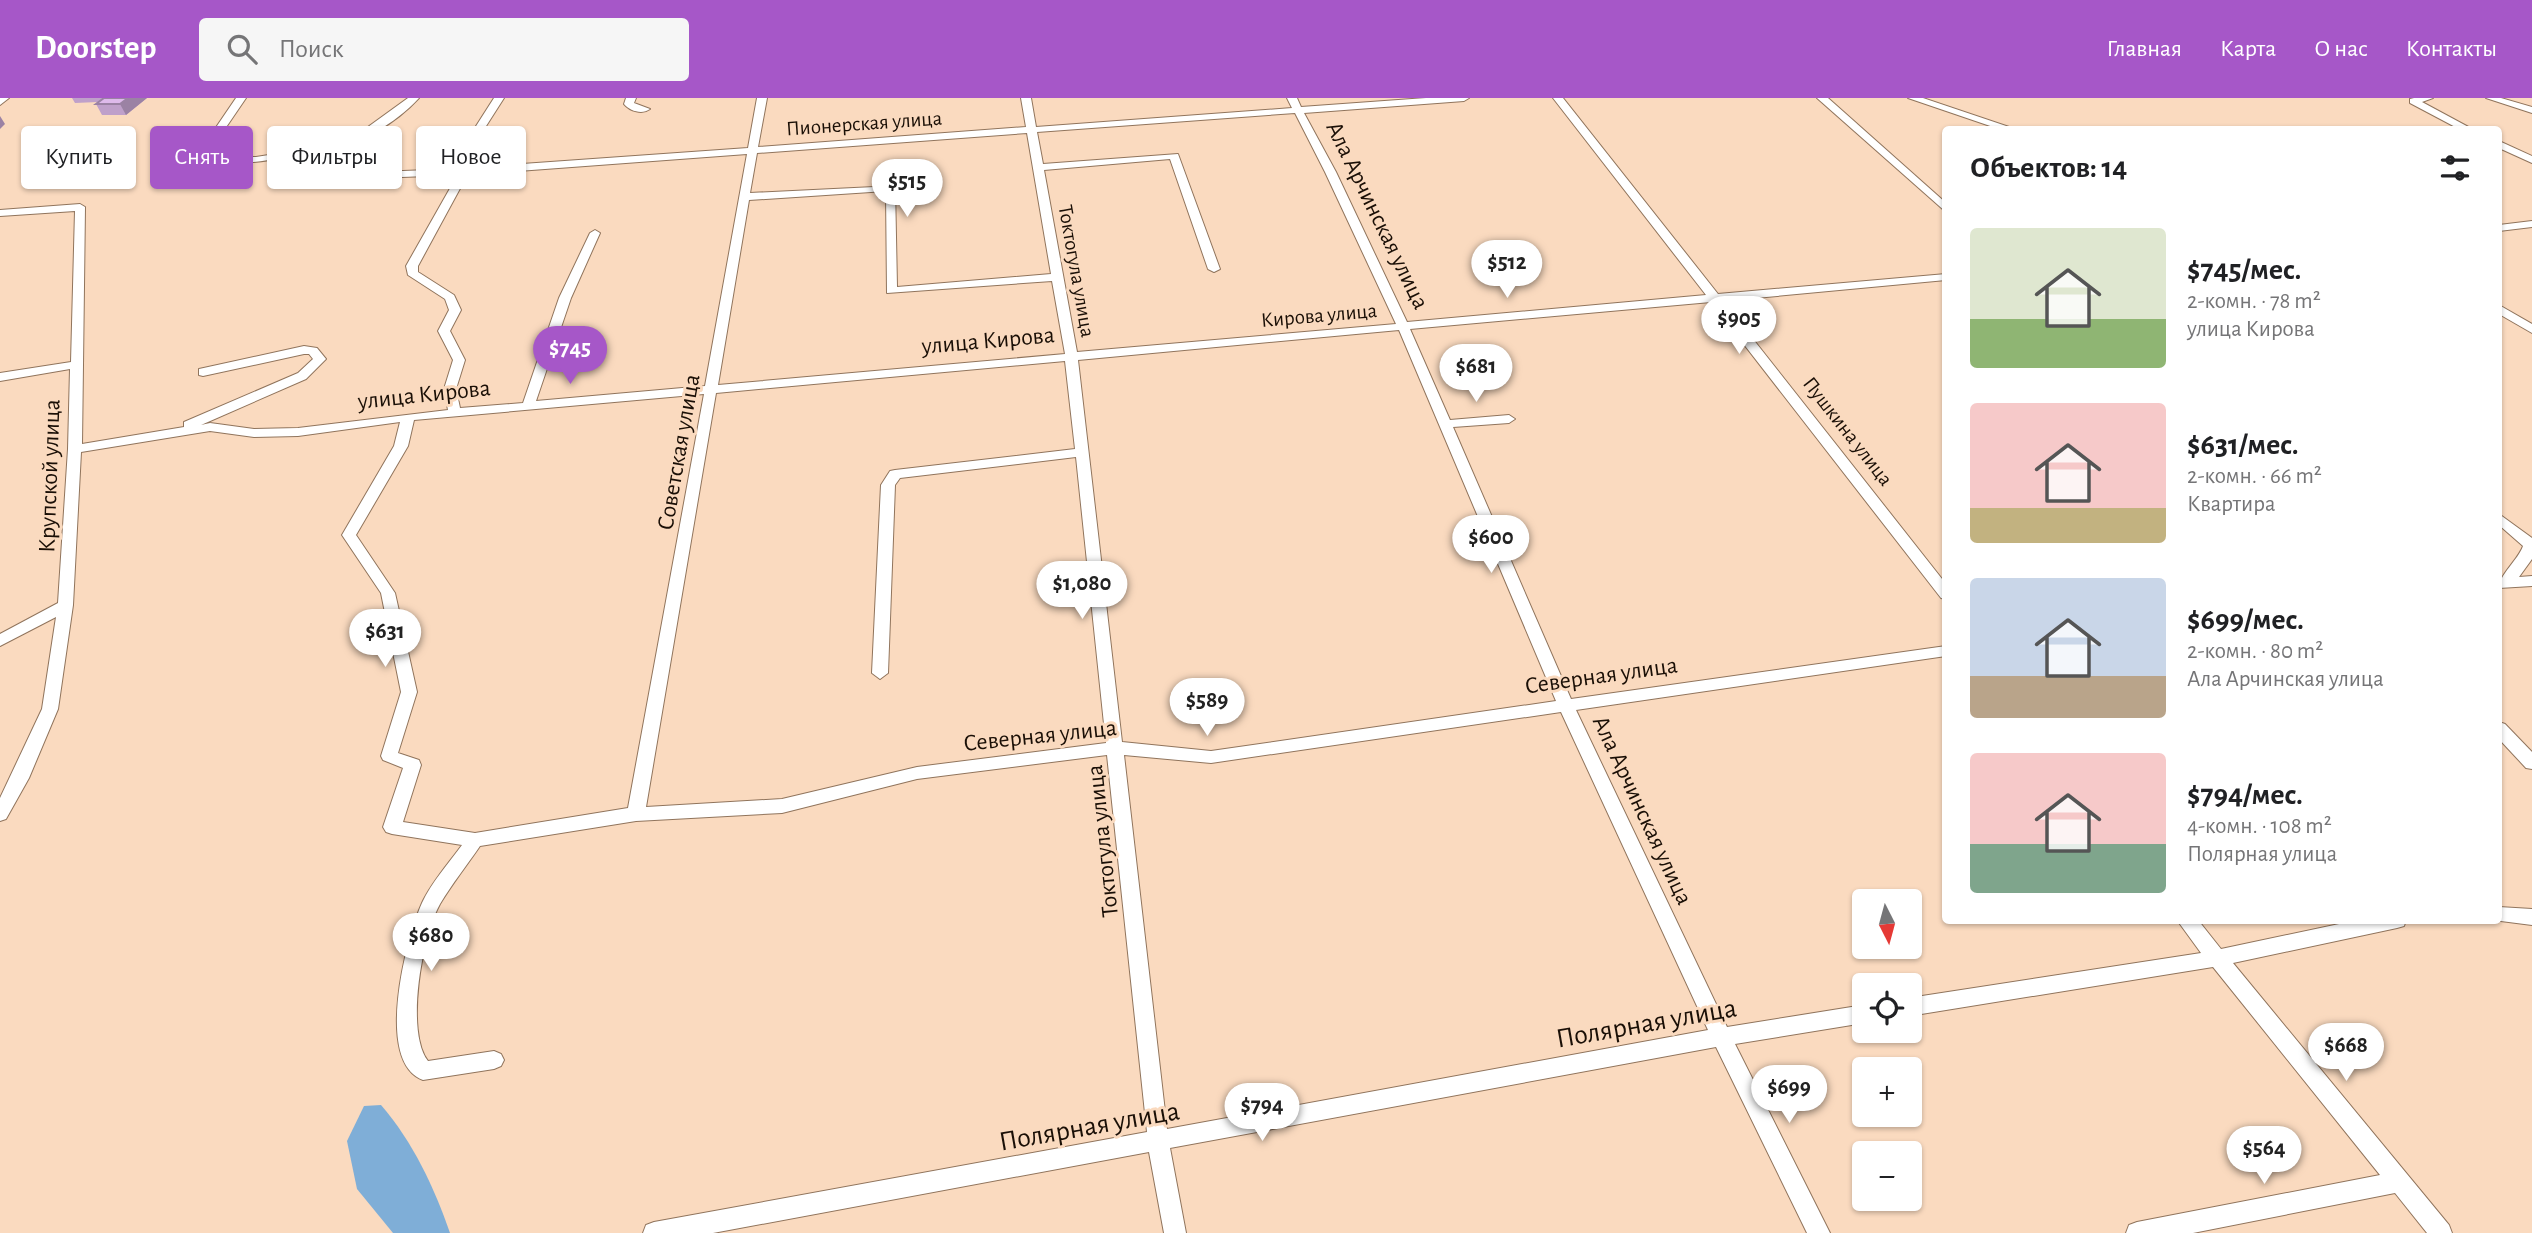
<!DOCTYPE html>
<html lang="ru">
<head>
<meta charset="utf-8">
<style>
  :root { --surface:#fff; --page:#f6f6f6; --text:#202124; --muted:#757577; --accent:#a657c8 }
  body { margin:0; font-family:"Alegreya Sans",sans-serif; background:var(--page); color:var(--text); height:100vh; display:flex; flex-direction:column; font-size:26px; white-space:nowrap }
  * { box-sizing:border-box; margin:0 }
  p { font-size:23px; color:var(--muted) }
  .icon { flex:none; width:38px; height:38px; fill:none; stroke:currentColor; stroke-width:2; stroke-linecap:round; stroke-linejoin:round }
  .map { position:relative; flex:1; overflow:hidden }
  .details { position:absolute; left:1942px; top:28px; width:560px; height:798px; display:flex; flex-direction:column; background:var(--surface); border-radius:7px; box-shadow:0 2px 5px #0004 }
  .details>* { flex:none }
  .guide { position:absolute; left:21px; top:28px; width:665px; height:63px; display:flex; gap:14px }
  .needle { width:46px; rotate:174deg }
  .buttons { position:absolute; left:1852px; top:791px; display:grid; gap:14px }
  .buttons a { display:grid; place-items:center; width:70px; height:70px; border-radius:7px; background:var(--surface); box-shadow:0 2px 5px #0004; font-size:35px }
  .price { position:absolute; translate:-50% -60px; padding:0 16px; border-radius:24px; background:#fff; color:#222; font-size:23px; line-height:46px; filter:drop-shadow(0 2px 4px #0008) }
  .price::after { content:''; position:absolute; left:50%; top:42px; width:21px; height:16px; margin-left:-10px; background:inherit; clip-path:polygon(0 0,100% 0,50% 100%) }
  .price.current { background:var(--accent); color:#fff }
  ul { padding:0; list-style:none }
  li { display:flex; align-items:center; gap:21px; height:175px; padding:0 28px }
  li span { display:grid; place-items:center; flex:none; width:196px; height:140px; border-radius:7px; color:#555 }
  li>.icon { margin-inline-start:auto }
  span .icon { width:84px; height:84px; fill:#fffc; stroke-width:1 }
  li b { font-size:30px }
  h2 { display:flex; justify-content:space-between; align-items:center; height:84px; padding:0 28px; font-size:30px }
  .pill { padding:0 24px; border-radius:7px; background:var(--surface); box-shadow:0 2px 5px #0004; font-size:24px; line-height:63px }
  .pill.current { background:var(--accent); color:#fff }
  header { display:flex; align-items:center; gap:42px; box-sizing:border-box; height:98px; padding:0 35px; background:var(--accent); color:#fff }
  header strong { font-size:33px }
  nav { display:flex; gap:38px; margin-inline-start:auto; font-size:24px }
  .search { width:490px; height:63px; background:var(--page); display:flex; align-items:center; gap:18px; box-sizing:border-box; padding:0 24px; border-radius:7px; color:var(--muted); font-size:26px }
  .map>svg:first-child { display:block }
  .water { fill:#7faed7 }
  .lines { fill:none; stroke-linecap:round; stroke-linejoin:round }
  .minor-casing { stroke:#90745c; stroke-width:2 }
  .minor { fill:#fff; fill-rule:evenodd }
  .wall { fill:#bfa0ca }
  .shaded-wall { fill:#9b82a4 }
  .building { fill:#debaeb; stroke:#9b82a4; stroke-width:2 }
  .labels { text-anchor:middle; stroke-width:6; stroke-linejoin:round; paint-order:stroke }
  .far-street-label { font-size:21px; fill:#1a0f06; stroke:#fadabf }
  .street-label { font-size:24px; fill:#1a0f06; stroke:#fadabf }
  .near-street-label { font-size:28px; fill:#1a0f06; stroke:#fadabf }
</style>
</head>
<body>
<header>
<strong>Doorstep</strong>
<div class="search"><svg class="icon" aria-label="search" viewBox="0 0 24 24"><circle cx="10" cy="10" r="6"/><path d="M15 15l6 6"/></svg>Поиск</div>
<nav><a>Главная</a><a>Карта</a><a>О нас</a><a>Контакты</a></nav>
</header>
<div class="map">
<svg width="2532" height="1135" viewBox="0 0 2532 1135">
  <rect width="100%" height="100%" fill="#fadabf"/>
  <path class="water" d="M381,1007C413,1044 434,1089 450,1135H393L357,1091L347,1043L364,1008Z"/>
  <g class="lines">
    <defs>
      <g id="minor">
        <path d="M0,0H9L0,7Z"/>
        <path d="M236,0H246L214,47L219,59H256L326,48L361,34L408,0H419C394,27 360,45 325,54C339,57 341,68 352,75L454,71L455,61L494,0H504L465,61L464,70L748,50L757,0H767L758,49L1026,29L1021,0H1031L1036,29L1292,10L1287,0H1297L1301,9L1426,0H1469L1464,3L1304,15L1336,74L1407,224L1706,197L1553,0H1563L1718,196L1946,176V182L1723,203L1946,486V501L1941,500L1711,204L1410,231L1450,322L1509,317L1515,321L1509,325L1453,329L1571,601L1946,548V558L1576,612L1727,929L1864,907V925L1735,946L1830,1135H1807L1716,949L1170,1050L1186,1135H1164L1149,1054L713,1135H643L646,1127L654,1124L1147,1034L1107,657L917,681L782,715L636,723L480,748C467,767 452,786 440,806C422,838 405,934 428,963L494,953L501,956L504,962L501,968L494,971L423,982C374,964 406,841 422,805C431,785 449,765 462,747L392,736L386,734L383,729L403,670L383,662L381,658L401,594L381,495L342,437L394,348L400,324L298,338L254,339L210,333L81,354L73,507L58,611L29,680L6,721L0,723V700L42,611L56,519L0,548V536L58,505L68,351L70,271L0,283V275L71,264L75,113L0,118V112L80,106L85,109L82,346L184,329V324L298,275L313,261L309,256H304L203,278L199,277V271L304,248L317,250L326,261L306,281L201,327L210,325L254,331L298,330L448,312L444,291L453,262L438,233L449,212L445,201L408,177L406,168L453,85L454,77L350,81L336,74L327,61C290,52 250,72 211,63L204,47ZM1295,15L1325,74L1396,226L1077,254L1044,72L1170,61L1208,171L1214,174L1220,171L1178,56L1043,66L1037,34ZM1027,35L1051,176L897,189L895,88L750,95L757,55ZM747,56L705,288L536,303L571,200L600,135L595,132L590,135L559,200L523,305L460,310L456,291L465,262L450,233L461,212L454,197L418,174V168L463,85L464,77ZM886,93L887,195L1052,183L1065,256L718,287L749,102ZM1399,232L1556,603L1211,653L1122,644L1078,262ZM1065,263L1075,351L895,372L890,373L881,387L872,575L880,581L888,575L895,387L900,380L1076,359L1106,645L917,669L782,701L646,709L716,295ZM704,296L628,710L475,735L403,724L421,667L419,662L398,655L417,594L395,495L356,437L408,348L414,322ZM1561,614L1708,932L1167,1031L1124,657L1211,665Z"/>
        <path d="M626,0H636L634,5L650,11C642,17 630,13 624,6Z"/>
        <path d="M1817,0H1828L1946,105V114Z"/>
        <path d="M1908,0H1923L2018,32H2002Z"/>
        <path d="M2414,0H2433L2422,4L2474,32H2461L2410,5V1Z"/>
        <path d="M2486,0H2501L2532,9V15Z"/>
        <path d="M2499,43L2532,58V65L2499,50Z"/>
        <path d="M2532,123V129L2499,133V127Z"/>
        <path d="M2499,207L2532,226V235L2499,216Z"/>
        <path d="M2499,416L2532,440V461L2519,479L2532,478V488L2499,490C2499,477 2518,462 2523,448L2499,427Z"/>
        <path d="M2499,624L2505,626L2532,654V671L2526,670L2499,641Z"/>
        <path d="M2499,809L2532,811V827L2493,822H2499Z"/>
        <path d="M2177,822H2198L2221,851L2358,822H2406L2404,828L2397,830L2233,865L2449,1127L2452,1135H2427L2395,1095L2193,1135H2126L2129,1127L2137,1124L2380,1077L2213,869L1909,918V900L2201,855Z"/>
      </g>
    </defs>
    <use href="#minor" class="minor-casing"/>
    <use href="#minor" class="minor"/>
  </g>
  <path class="wall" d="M72,0H147L126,17H102L96,6L98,4L75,5Z"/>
  <g class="shaded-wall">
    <path d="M128,0H147L126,17L120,6Z"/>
    <path d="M0,18L5,26L0,31Z"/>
  </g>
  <path class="building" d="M104,0H128L120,6H96Z"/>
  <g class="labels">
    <g class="far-street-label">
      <text transform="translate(864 25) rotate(-4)" y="7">Пионерская улица</text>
      <text transform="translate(1077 173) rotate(80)" y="7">Токтогула улица</text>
      <text transform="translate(1319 217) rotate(-5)" y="7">Кирова улица</text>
      <text transform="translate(1848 333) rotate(52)" y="7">Пушкина улица</text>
    </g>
    <g class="street-label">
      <text transform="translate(1378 117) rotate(64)" y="8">Ала Арчинская улица</text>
      <text transform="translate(988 242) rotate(-5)" y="8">улица Кирова</text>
      <text transform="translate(424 296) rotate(-6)" y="8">улица Кирова</text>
      <text transform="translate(678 354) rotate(-80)" y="8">Советская улица</text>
      <text transform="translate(49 378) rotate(-88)" y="8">Крупской улица</text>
      <text transform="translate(1601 577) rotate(-8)" y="8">Северная улица</text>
      <text transform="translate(1040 637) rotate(-6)" y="8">Северная улица</text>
      <text transform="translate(1643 712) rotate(65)" y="8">Ала Арчинская улица</text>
      <text transform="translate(1102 743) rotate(-96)" y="8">Токтогула улица</text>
    </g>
    <g class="near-street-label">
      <text transform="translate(1646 924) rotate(-10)" y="10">Полярная улица</text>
      <text transform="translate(1089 1027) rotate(-10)" y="10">Полярная улица</text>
    </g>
  </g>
</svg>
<div class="buttons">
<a><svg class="needle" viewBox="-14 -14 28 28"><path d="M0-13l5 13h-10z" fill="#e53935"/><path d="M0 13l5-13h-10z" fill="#757577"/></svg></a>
<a><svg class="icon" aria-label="locate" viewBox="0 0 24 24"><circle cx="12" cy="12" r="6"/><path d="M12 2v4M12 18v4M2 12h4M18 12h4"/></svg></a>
<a>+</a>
<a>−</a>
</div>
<b class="price" style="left:907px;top:121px">$515</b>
<b class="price" style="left:1507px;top:202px">$512</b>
<b class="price" style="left:1739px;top:258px">$905</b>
<b class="price current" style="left:570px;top:288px">$745</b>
<b class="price" style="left:1476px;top:306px">$681</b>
<b class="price" style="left:1491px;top:477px">$600</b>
<b class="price" style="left:1082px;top:523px">$1,080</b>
<b class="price" style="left:385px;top:571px">$631</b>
<b class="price" style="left:1207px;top:640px">$589</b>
<b class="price" style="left:431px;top:875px">$680</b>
<b class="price" style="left:2346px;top:985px">$668</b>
<b class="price" style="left:1789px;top:1027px">$699</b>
<b class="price" style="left:1262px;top:1045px">$794</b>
<b class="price" style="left:2264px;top:1088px">$564</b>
<div class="guide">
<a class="pill">Купить</a>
<a class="pill current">Снять</a>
<a class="pill">Фильтры</a>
<a class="pill">Новое</a>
</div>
<section class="details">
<h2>Объектов: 14<svg class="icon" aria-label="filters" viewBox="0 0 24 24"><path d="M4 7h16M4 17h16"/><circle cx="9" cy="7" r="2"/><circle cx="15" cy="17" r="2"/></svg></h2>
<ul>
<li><span style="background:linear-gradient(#dfe7d0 65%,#8fb573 0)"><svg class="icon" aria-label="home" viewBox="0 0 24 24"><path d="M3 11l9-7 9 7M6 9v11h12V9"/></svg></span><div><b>$745/мес.</b><p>2-комн. · 78 m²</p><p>улица Кирова</p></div></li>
<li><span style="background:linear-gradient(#f6c9c9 75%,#c2b280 0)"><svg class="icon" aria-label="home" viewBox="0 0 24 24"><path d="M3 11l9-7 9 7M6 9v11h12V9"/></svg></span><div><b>$631/мес.</b><p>2-комн. · 66 m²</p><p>Квартира</p></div></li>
<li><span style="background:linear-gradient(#c9d6e8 70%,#b9a48a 0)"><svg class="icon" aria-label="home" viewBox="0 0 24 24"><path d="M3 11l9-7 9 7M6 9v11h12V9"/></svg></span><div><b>$699/мес.</b><p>2-комн. · 80 m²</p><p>Ала Арчинская улица</p></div></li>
<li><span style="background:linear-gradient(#f6c9c9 65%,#7fa58c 0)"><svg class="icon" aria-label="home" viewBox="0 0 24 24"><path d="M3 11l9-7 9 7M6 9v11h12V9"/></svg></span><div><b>$794/мес.</b><p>4-комн. · 108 m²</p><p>Полярная улица</p></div></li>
</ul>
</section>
</div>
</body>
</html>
